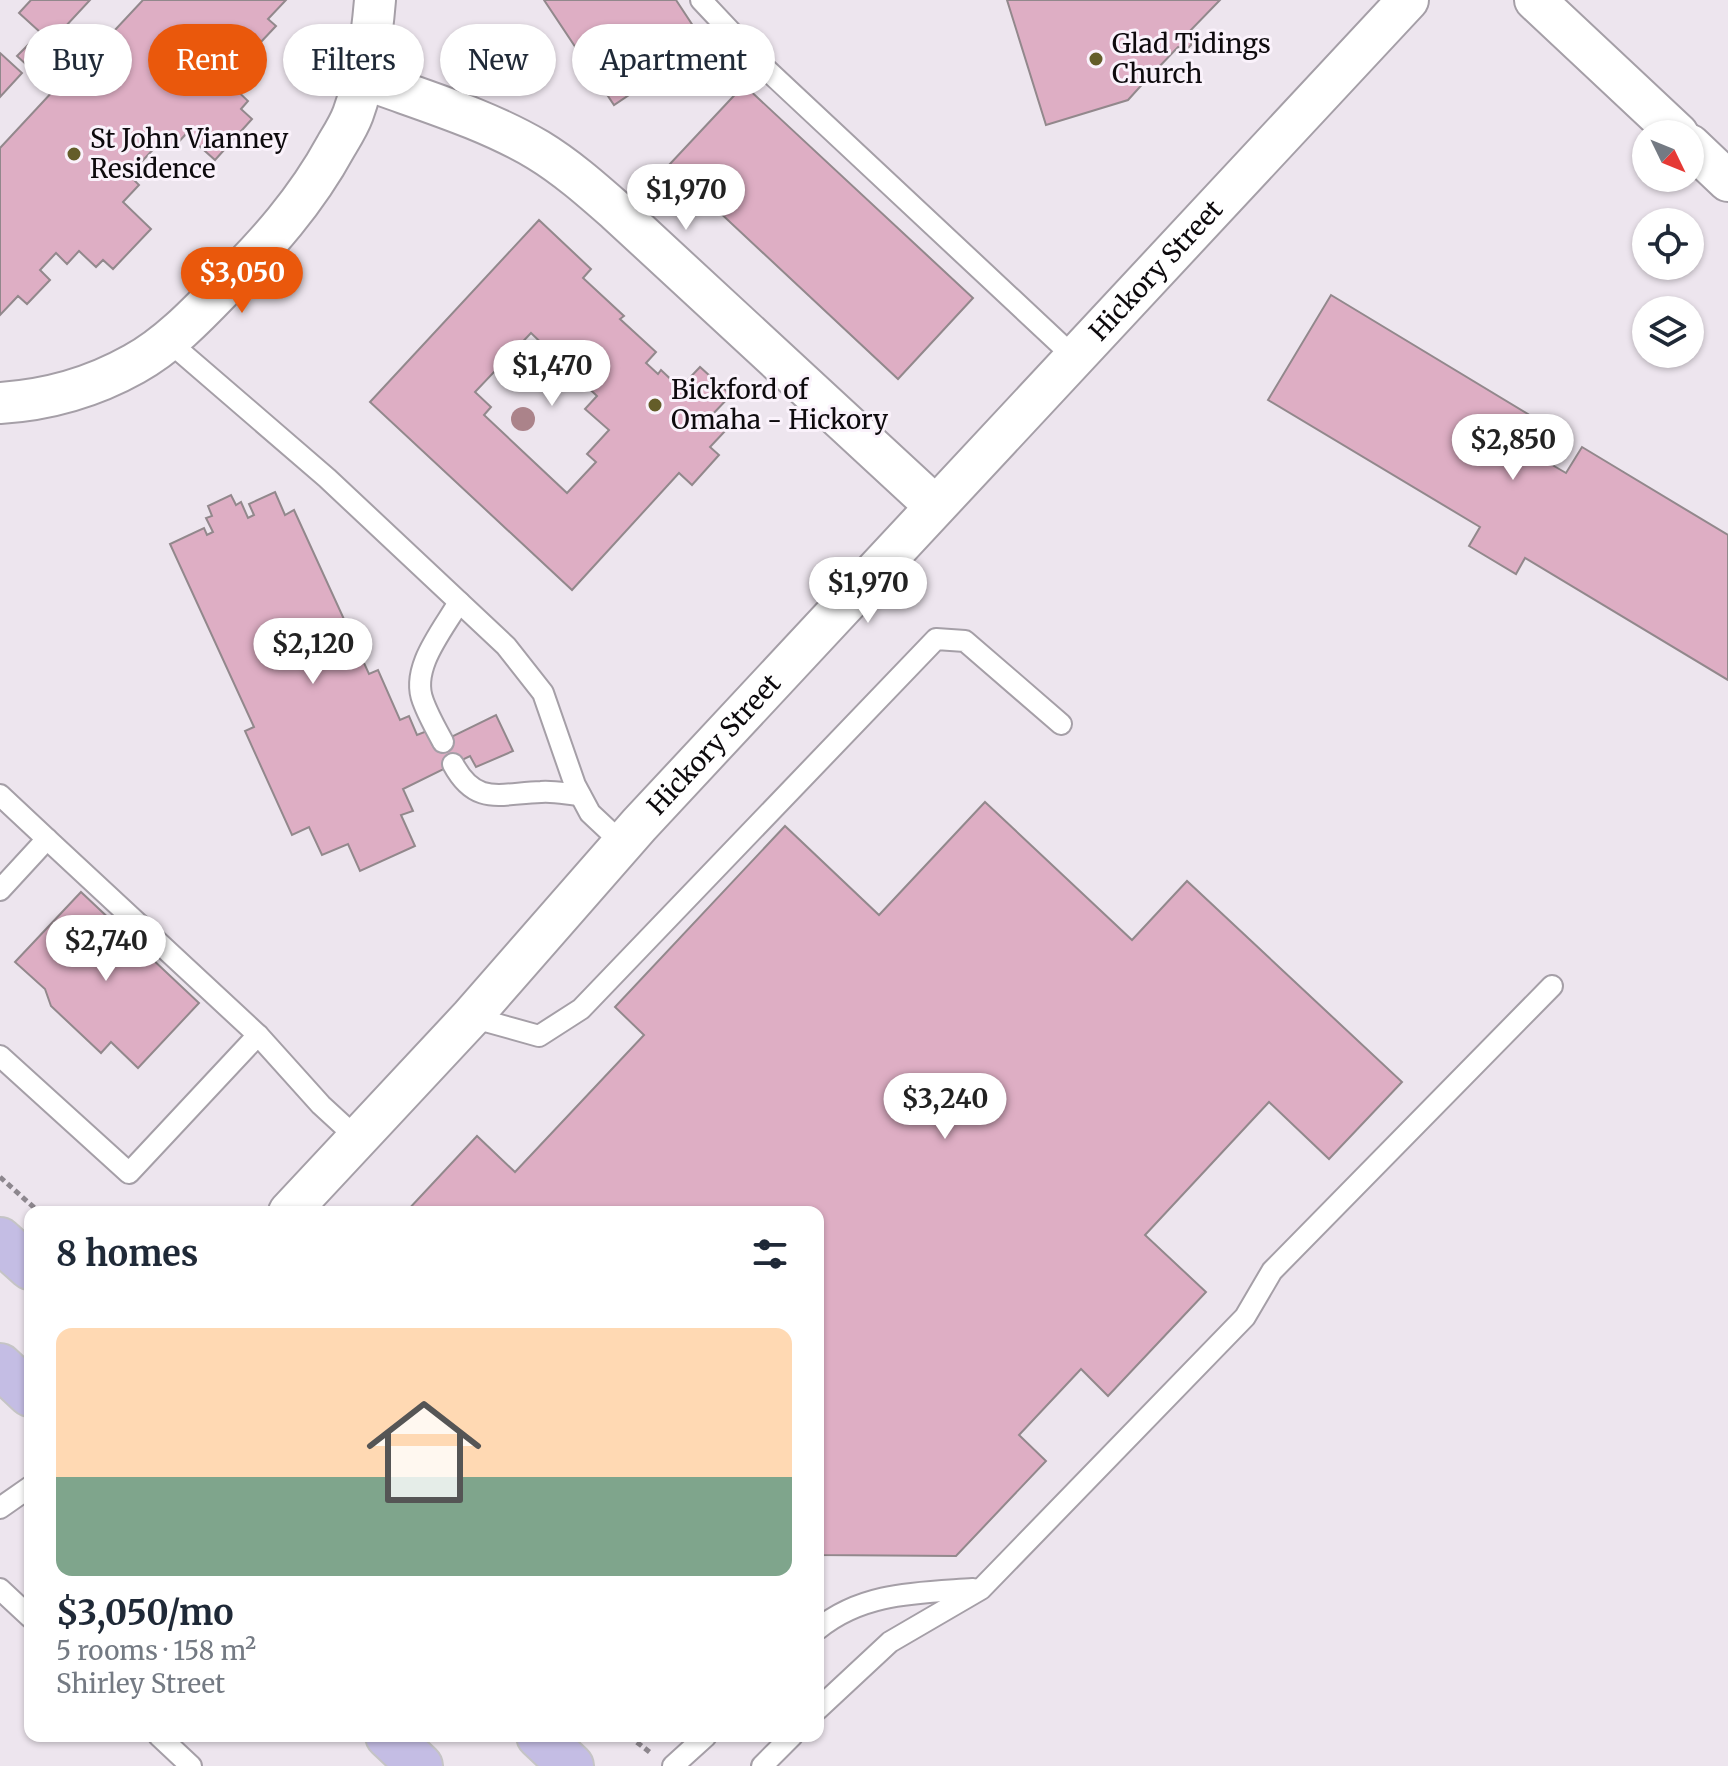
<!DOCTYPE html>
<html lang="en">
<head>
<meta charset="utf-8">
<style>
  :root { --surface:#fff; --page:#f6f6f7; --text:#1f2937; --muted:#747a83; --line:#e0e1e3; --accent:#ea580c }
  body { margin:0; font-family:Merriweather,serif; background:var(--page); color:var(--text); height:100vh; display:flex; flex-direction:column; font-size:30px; white-space:nowrap }
  * { box-sizing:border-box; margin:0 }
  p { font-size:26px; color:var(--muted) }
  .icon { flex:none; width:44px; height:44px; fill:none; stroke:currentColor; stroke-width:2; stroke-linecap:round; stroke-linejoin:round }
  .map { position:relative; flex:1; overflow:hidden }
  .details { position:absolute; left:24px; top:1206px; width:800px; height:536px; display:flex; flex-direction:column; background:var(--surface); border-radius:16px; box-shadow:0 2px 6px #0004 }
  .details>* { flex:none }
  .top-card { position:absolute; left:24px; top:24px; width:800px; height:72px; display:flex; gap:16px }
  .needle { width:52px; rotate:133deg }
  .fabs { position:absolute; left:1632px; top:120px; display:grid; gap:16px }
  .fabs a { display:grid; place-items:center; width:72px; height:72px; border-radius:50%; background:var(--surface); box-shadow:0 2px 6px #0004; font-size:40px }
  .price { position:absolute; translate:-50% -68px; padding:0 18px; border-radius:28px; background:#fff; color:#222; font-size:26px; line-height:52px; filter:drop-shadow(0 2px 4px #0008) }
  .price::after { content:''; position:absolute; left:50%; top:48px; width:24px; height:18px; margin-left:-12px; background:inherit; clip-path:polygon(0 0,100% 0,50% 100%) }
  .price.active { background:var(--accent); color:#fff }
  ul { padding:0; list-style:none }
  li { display:grid; align-content:center; gap:16px; height:424px; padding:0 32px }
  li+li { border-top:2px solid var(--line) }
  li span { display:grid; place-items:center; height:248px; border-radius:16px; color:#555 }
  li>.icon { margin-inline-start:auto }
  span .icon { width:144px; height:144px; fill:#fffc; stroke-width:1 }
  li b { font-size:34px }
  h2 { display:flex; justify-content:space-between; align-items:center; height:96px; padding:0 32px; font-size:34px }
  .pill { padding:0 28px; border-radius:36px; background:var(--surface); box-shadow:0 2px 6px #0004; font-size:28px; line-height:72px }
  .pill.active { background:var(--accent); color:#fff }
  .map>svg:first-child { display:block }
  .building { fill:#deaec4; stroke:#92888c; stroke-width:2; fill-rule:evenodd }
  .lines { fill:none; stroke-linecap:round; stroke-linejoin:round }
  .lane-casing { stroke:#a59fa7; stroke-width:24 }
  .street-casing { stroke:#a59fa7; stroke-width:44 }
  .primary-casing { stroke:#c5c4c5; stroke-width:48 }
  .path { stroke:#8d878e; stroke-width:5; stroke-dasharray:6 4; stroke-linecap:butt }
  .lane { stroke:#fff; stroke-width:20 }
  .street { stroke:#fff; stroke-width:40 }
  .primary { stroke:#c4bde4; stroke-width:44 }
  .tree { fill:#ab838a }
  .poi-dot { fill:#645d29; stroke:#faf2fb; stroke-width:3 }
  .labels { text-anchor:middle; stroke-width:6; stroke-linejoin:round; paint-order:stroke }
  .poi-label { font-size:26px; fill:#0d0a0d; stroke:#faf2fb; text-anchor:start }
  .street-label { font-size:26px; fill:#0d0a0d; stroke:#faf2fb }
</style>
</head>
<body>
<div class="map">
<svg width="1728" height="1766" viewBox="0 0 1728 1766">
  <rect width="100%" height="100%" fill="#ede5ee"/>
  <g class="building">
    <path d="M31,0H90L51,42L19,13Z"/>
    <path d="M143,0H286L268,19L276,26L259,44L251,37L231,59L242,69L229,83L248,101L241,109L252,119L215,160L186,134L173,148L163,139L129,175L139,185L123,202L151,229L113,269L103,260L96,267L79,251L67,264L56,253L40,270L50,280L27,304L18,296L0,315V148L54,90L17,56L32,41L71,77Z"/>
    <path d="M544,0H676L705,44L614,105Z"/>
    <path d="M1007,0H1220L1187,34L1191,38V45L1187,49L1178,47L1157,69L1161,72L1157,81L1147,79L1128,100L1046,125Z"/>
    <path d="M0,53L22,73L0,97Z"/>
    <path d="M744,85L973,298L898,379L669,165Z"/>
    <path d="M539,220L591,269L583,278L624,316L620,319L656,352L646,363L658,374L661,370L680,388L700,367L731,395L711,416L726,430L710,447L719,455L692,485L679,473L572,590L370,402ZM531,333L597,396L585,409L609,430L587,454L596,462L567,493L484,415L491,407L475,392Z"/>
    <path d="M1331,295L1546,425L1530,452L1566,473L1582,447L1728,535V680L1525,558L1516,574L1469,546L1480,527L1268,400Z"/>
    <path d="M275,492L285,515L294,510L369,674L378,670L400,720L409,716L417,735L427,731L433,746L496,715L513,751L476,767L470,756L403,789L413,811L401,815L415,846L360,871L348,844L322,855L309,827L292,835L245,731L254,727L170,544L204,528L207,535L213,532L206,518L212,516L208,506L231,495L236,505L241,502L248,518L254,515L249,504Z"/>
    <path d="M985,802L1132,940L1187,881L1402,1082L1329,1159L1269,1102L1145,1235L1206,1292L1108,1396L1081,1369L1019,1435L1046,1461L956,1556L818,1555V1212H406L477,1136L515,1172L644,1035L615,1007L785,826L879,915Z"/>
    <path d="M81,892L199,1003L138,1068L111,1042L101,1053L51,1006L45,989L15,962Z"/>
  </g>
  <g class="lines">
    <defs>
      <g id="lane">
        <path d="M701,0L765,68L1074,357"/>
        <path d="M167,340L327,478L506,646L543,693L575,785L590,813L623,844"/>
        <path d="M443,742C436,729 428,715 423,701C410,668 443,630 459,602"/>
        <path d="M453,764C476,807 501,793 541,792C554,791 567,794 580,795"/>
        <path d="M0,795L47,839L0,890"/>
        <path d="M47,839L258,1035"/>
        <path d="M471,1017L539,1036L581,1009L936,639L965,641L1061,724"/>
        <path d="M0,1056L129,1173L258,1035L321,1105L358,1139"/>
        <path d="M0,1508L30,1487"/>
        <path d="M0,1589L30,1617"/>
        <path d="M818,1629C863,1592 918,1593 973,1589"/>
        <path d="M818,1709L890,1642L981,1589L1245,1317L1272,1271L1552,986"/>
        <path d="M159,1736L191,1766"/>
        <path d="M673,1766L706,1736"/>
        <path d="M762,1766L792,1736"/>
      </g>
      <g id="street">
        <path d="M1535,0L1678,134"/>
        <path d="M362,78C421,100 484,118 538,150C566,167 591,189 616,211L935,506"/>
        <path d="M1690,145L1728,181"/>
        <path d="M0,403C47,400 93,387 134,364C167,346 196,316 222,289C267,245 306,201 336,146C342,136 349,125 353,114C366,78 372,37 375,0"/>
        <path id="s1" d="M289,1212L471,1017L639,825L1408,0"/>
      </g>
      <g id="primary">
        <path d="M0,1240L30,1267"/>
        <path d="M0,1366L30,1394"/>
        <path d="M388,1736L420,1766"/>
        <path d="M539,1736L571,1766"/>
      </g>
    </defs>
    <use href="#lane" class="lane-casing"/>
    <use href="#street" class="street-casing"/>
    <use href="#primary" class="primary-casing"/>
    <g class="path">
      <path d="M0,1177L39,1212"/>
      <path d="M629,1736L652,1754"/>
    </g>
    <use href="#lane" class="lane"/>
    <use href="#street" class="street"/>
    <use href="#primary" class="primary"/>
  </g>
  <circle class="tree" cx="523" cy="419" r="12"/>
  <g class="poi-dot">
    <circle cx="1096" cy="59" r="8"/>
    <circle cx="74" cy="154" r="8"/>
    <circle cx="655" cy="405" r="8"/>
  </g>
  <g class="labels">
    <g class="poi-label">
      <text x="1112" y="53">Glad Tidings<tspan x="1112" dy="30">Church</tspan></text>
      <text x="90" y="148">St John Vianney<tspan x="90" dy="30">Residence</tspan></text>
      <text x="671" y="399">Bickford of<tspan x="671" dy="30">Omaha - Hickory</tspan></text>
    </g>
    <g class="street-label">
      <text dy="9" stroke="none"><textPath href="#s1" startOffset="1280">Hickory Street</textPath></text>
      <text dy="9" stroke="none"><textPath href="#s1" startOffset="632">Hickory Street</textPath></text>
    </g>
  </g>
</svg>
<div class="fabs">
<a><svg class="needle" viewBox="-14 -14 28 28"><path d="M0-13l5 13h-10z" fill="#e53935"/><path d="M0 13l5-13h-10z" fill="#747a83"/></svg></a>
<a><svg class="icon" aria-label="locate" viewBox="0 0 24 24"><circle cx="12" cy="12" r="6"/><path d="M12 2v4M12 18v4M2 12h4M18 12h4"/></svg></a>
<a><svg class="icon" aria-label="layers" viewBox="0 0 24 24"><path d="M12 4l9 5-9 5-9-5zM3 14l9 5 9-5"/></svg></a>
</div>
<b class="price" style="left:686px;top:232px">$1,970</b>
<b class="price active" style="left:242px;top:315px">$3,050</b>
<b class="price" style="left:552px;top:408px">$1,470</b>
<b class="price" style="left:1513px;top:482px">$2,850</b>
<b class="price" style="left:868px;top:625px">$1,970</b>
<b class="price" style="left:313px;top:686px">$2,120</b>
<b class="price" style="left:106px;top:983px">$2,740</b>
<b class="price" style="left:945px;top:1141px">$3,240</b>
<div class="top-card">
<a class="pill">Buy</a>
<a class="pill active">Rent</a>
<a class="pill">Filters</a>
<a class="pill">New</a>
<a class="pill">Apartment</a>
</div>
<section class="details">
<h2>8 homes<svg class="icon" aria-label="filters" viewBox="0 0 24 24"><path d="M4 7h16M4 17h16"/><circle cx="9" cy="7" r="2"/><circle cx="15" cy="17" r="2"/></svg></h2>
<ul>
<li><span style="background:linear-gradient(#ffd9b3 60%,#7fa58c 0)"><svg class="icon" aria-label="home" viewBox="0 0 24 24"><path d="M3 11l9-7 9 7M6 9v11h12V9"/></svg></span><div><b>$3,050/mo</b><p>5 rooms · 158 m²</p><p>Shirley Street</p></div></li>
</ul>
</section>
</div>
</body>
</html>
